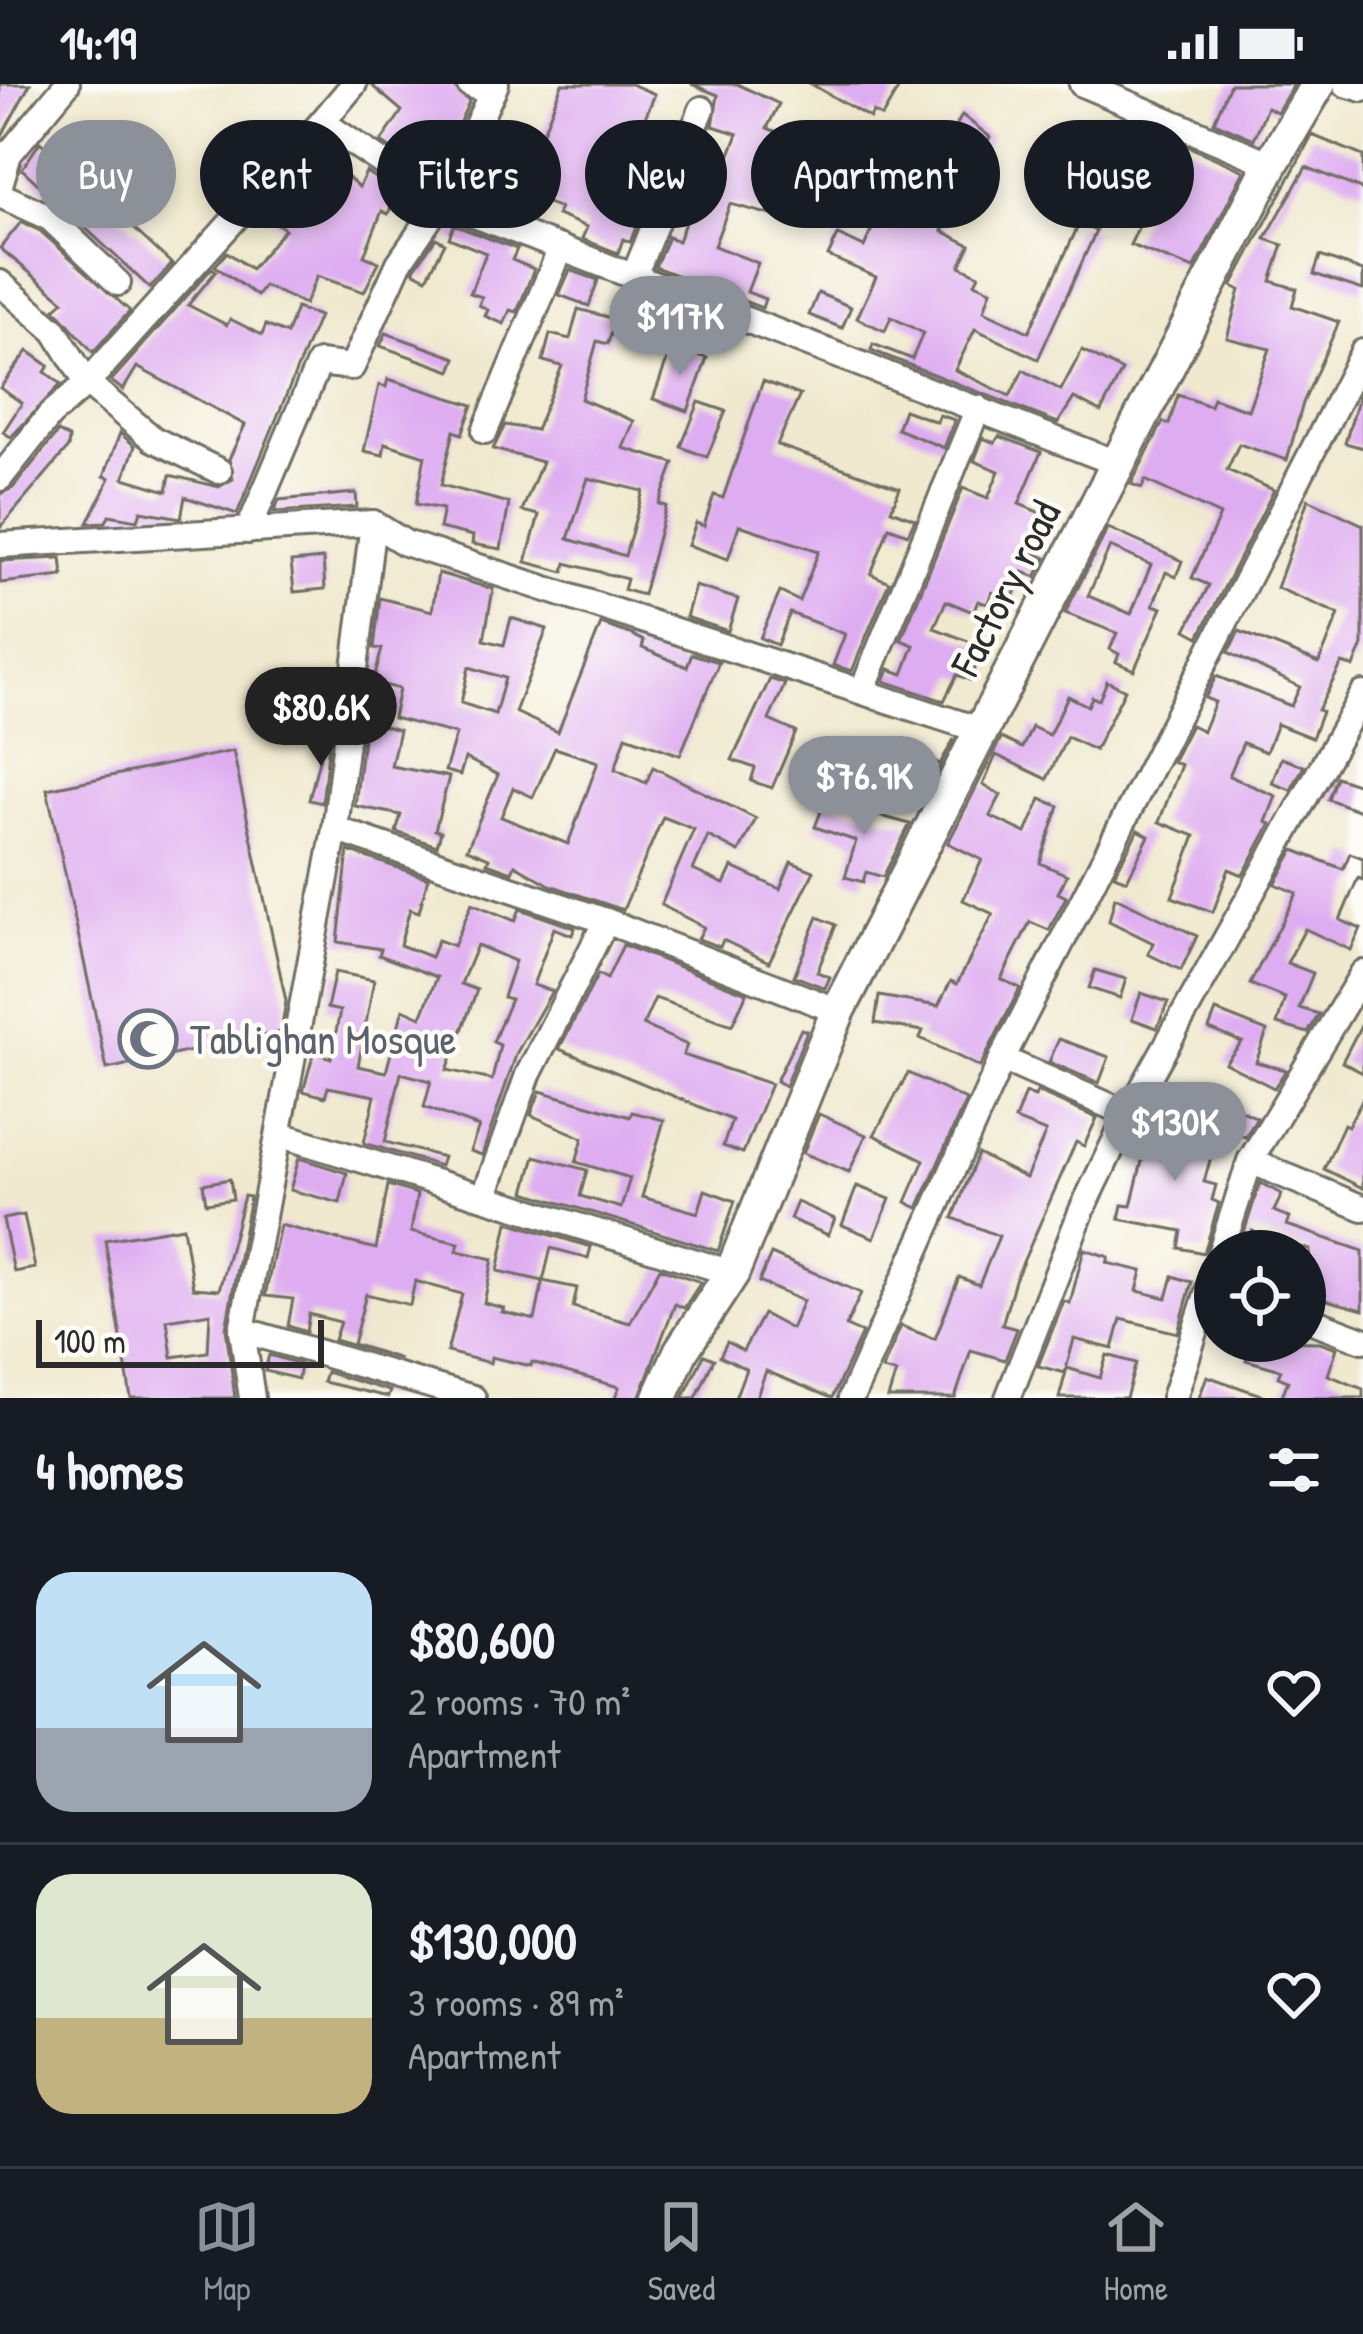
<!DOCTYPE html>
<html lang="en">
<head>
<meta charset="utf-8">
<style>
  :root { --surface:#171b24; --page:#20242c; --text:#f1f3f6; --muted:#9ea1a6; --line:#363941; --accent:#8c9099 }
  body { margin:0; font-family:"Patrick Hand",sans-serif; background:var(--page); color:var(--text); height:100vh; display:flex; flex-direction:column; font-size:45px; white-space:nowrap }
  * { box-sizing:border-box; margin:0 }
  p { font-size:39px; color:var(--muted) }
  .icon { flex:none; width:66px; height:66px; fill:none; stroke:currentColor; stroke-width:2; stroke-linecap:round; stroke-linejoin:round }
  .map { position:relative; height:1314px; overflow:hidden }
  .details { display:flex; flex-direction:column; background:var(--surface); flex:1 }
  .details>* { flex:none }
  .banner { position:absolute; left:36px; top:36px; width:1293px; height:108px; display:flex; gap:24px }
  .buttons { position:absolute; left:1194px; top:1146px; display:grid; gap:24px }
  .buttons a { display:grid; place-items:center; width:132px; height:132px; border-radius:50%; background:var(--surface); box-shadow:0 6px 18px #0003; font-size:60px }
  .scale { position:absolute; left:36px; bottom:30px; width:288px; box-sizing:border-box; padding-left:12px; border:6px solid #2b2b2b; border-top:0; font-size:33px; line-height:42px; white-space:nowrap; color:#2b2b2b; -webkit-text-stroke:9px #fdfcf7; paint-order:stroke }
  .price { position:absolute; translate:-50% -102px; padding:0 27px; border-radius:42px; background:var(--accent); color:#fff; font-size:39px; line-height:78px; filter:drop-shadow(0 3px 6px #0008) }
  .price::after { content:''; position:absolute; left:50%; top:72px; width:36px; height:27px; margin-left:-18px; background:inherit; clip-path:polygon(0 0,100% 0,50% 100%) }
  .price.on { background:#222; color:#fff }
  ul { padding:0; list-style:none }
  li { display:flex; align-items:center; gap:36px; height:300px; padding:0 36px }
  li+li { border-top:3px solid var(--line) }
  li span { display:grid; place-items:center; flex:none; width:336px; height:240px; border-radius:36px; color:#555 }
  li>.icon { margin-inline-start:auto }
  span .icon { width:144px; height:144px; fill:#fffc; stroke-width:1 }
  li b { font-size:51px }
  h2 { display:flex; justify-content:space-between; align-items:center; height:144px; padding:0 36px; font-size:51px }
  .tag { padding:0 42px; border-radius:54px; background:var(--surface); box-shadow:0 6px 18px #0003; font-size:42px; line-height:108px }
  .tag.on { background:var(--accent); color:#fff }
  .status { display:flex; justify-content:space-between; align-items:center; height:84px; padding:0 60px; background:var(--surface); direction:ltr }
  .status svg { height:33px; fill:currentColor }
  .tab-bar { display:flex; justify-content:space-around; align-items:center; height:168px; border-top:3px solid var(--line); background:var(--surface); font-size:33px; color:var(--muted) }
  .tab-bar a { display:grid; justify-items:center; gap:6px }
  .tab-bar .on { color:var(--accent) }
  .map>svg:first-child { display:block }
  .building { fill:#deacf1; fill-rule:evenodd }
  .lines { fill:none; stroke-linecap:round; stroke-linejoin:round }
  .street-casing { stroke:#706e64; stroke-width:30 }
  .secondary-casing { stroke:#706e64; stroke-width:39 }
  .street { stroke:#fff; stroke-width:24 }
  .secondary { stroke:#fff; stroke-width:33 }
  .labels { text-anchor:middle; stroke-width:9; stroke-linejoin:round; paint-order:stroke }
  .street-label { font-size:42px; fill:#2b2b2b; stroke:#fdfcf7 }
  .worship-label { font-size:42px; fill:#5b616d; stroke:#fdfcf7; text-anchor:start }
</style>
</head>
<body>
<div class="status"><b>14:19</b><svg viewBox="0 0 49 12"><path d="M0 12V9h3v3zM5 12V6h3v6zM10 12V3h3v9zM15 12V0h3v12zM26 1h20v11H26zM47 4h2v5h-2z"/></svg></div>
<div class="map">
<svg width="1363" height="1314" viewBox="0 0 1363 1314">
  <rect width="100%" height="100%" fill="#fdfcf7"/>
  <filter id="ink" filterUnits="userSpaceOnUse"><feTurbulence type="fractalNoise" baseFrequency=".00833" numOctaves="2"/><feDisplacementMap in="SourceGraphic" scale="24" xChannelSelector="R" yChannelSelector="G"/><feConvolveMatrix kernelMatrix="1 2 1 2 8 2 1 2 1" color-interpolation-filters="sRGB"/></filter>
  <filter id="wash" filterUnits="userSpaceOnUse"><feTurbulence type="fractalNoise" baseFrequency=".004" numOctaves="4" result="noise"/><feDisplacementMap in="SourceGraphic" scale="48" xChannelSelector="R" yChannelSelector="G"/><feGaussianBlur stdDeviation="2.7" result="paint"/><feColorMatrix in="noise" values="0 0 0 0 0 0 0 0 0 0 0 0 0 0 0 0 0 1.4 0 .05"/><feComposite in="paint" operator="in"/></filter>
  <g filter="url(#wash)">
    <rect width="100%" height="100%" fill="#f0e9cf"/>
    <g id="blocks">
      <g class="building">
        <path d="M0,0H30L0,55Z"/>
        <path d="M370,0H452L469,18L450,59L441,54L420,84L381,58L402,27Z"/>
        <path d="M562,0H631L655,10L638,50L669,62L630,158L623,155L618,169L582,155L587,143L557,131L560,124L519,108ZM606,71L634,82L621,118L591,105Z"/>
        <path d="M691,0H737L779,20L767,44L820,66L790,136L730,120L714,162L758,179L747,208L765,215L762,224L655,183L668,153L678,157L699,102L690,98L699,76L724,85L738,50L713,42L718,11Z"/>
        <path d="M811,0H901L882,33L873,28L870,34Z"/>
        <path d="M1230,0H1294L1277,28L1267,23L1254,55L1214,38Z"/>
        <path d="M962,31L990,53L968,95L974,98L942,147L970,161L960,182L979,191L975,199L991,206L984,227L1029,248L1079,140L1096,147L1038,275L975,245L955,286L1010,312L1023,286L1061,306L1082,266L1122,287L1101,328L1074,314L1058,339L871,266L873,260L912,275L923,249L891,233L885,247L857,234L876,193L828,172L838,151L864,163L893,97L921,109Z"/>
        <path d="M1312,51L1363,72V106L1306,83L1265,155L1283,161L1271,197L1297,205L1292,222L1339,238L1303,319L1287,376L1239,360L1227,386L1274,406L1199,553L1186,546L1209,501L1192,494L1220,431L1145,396L1142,404L1131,400L1163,338L1169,340L1178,311L1210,322L1213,314L1248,326L1270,265L1227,254L1240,206L1232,202Z"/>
        <path d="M40,58L172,180L150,204L22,85Z"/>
        <path d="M1178,58L1244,87L1194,185L1130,161Z"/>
        <path d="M319,67L359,103L366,88L398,109L388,130L382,127L364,172L379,178L364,208L317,192L305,220L264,202L257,212L215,182L227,168L251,185L285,145L262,129L276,113L300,130L326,99L306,81Z"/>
        <path d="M469,96L511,112L506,125L463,109Z"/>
        <path d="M21,138L40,147L130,227L93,268L55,225L64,217L0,164Z"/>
        <path d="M454,141L517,165L512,176L534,185L517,228L510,226L504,240L485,232L488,226L479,221L482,213L470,209L486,169L449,154Z"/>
        <path d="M436,154L445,159L427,194L413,187Z"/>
        <path d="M1320,172L1363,187V206L1314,190Z"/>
        <path d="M212,184L216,187L188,221L227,241L230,235L262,251L266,241L287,250L296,224L319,232L237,430L185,413L181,434L141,427L138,436L109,431L106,438L88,439L110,394L104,392L120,349L135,362L124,394L167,407L170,391L219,403L233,395L229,375L245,341L137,283L123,306L111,297Z"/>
        <path d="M570,186L598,196L589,222L559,211Z"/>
        <path d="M818,209L851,223L842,244L809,231Z"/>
        <path d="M578,225L615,235L608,260L597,257L581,315L634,337L623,364L674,379L659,420L666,422L643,511L624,506L627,495L566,479L564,488L526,478L539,431L522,427L542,378L493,365L505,341L536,346L562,282L543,277L550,250L570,255ZM588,394L643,407L625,472L568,455Z"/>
        <path d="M386,249L456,274L451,287L380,262Z"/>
        <path d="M672,262L707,274L688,327L653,315Z"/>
        <path d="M28,267L49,282L45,288L61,300L11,353L3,348L22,319L0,304Z"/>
        <path d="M388,295L473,321L462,350L454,347L441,401L509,419L501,465L472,460L473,452L439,444L443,425L416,420L425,372L385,359L383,371L364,367L379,301L386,303Z"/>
        <path d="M763,297L800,311L777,361L900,404L891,426L915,435L908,450L889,443L871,490L889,498L852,587L833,581L845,550L790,529L777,561L760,554L780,508L799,517L819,467L739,441L728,475L688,461L696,439L704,442L714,411L723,414Z"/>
        <path d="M1359,312L1363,313V364L1345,359Z"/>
        <path d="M699,318L726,327L707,373L681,363Z"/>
        <path d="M904,326L937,338L939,331L955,336L944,364L897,345Z"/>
        <path d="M58,348L69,354L68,364L0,444V410L13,404Z"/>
        <path d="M999,352L1041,368L1019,420L1050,433L1035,469L1046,474L1036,493L1023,488L1012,516L992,508L987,520L978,517L973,528L946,517L934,544L984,563L970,596L957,591L944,617L884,597L889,585L903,590L914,561L901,556L963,404L988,414L999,387L974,377L983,354L995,359Z"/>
        <path d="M356,409L357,423L274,428L279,416Z"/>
        <path d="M1308,415L1363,441V561L1354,583L1342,579L1318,626L1322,628L1312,654L1277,640L1266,668L1243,659L1229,692L1276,712L1266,738L1271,740L1243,791L1229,785L1213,828L1172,813L1195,752L1159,738L1181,681L1172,678L1191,641L1203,647L1215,618L1205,614L1216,592L1291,622L1300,603L1228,568L1239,547L1319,579L1339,530L1277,504Z"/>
        <path d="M1108,444L1182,477L1176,493L1166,488L1153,521L1162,524L1134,586L1116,578L1119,570L1110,565L1117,549L1065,529ZM1110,463L1151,481L1131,530L1088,512Z"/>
        <path d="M61,474L63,492L0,499V477Z"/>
        <path d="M323,475L325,505L294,508L291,478Z"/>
        <path d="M438,489L493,505L484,556L504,561L511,534L547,545L515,628L558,648L601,540L630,550L644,557L642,564L687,583L692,570L719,578L680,671L626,652L615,685L646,699L653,683L756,735L739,768L708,752L693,786L724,800L732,783L780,805L791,778L814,787L769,878L723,856L720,863L698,855L704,843L661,821L694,745L663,733L623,826L550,801L515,781L512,788L487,779L489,774L467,765L498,691L465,674L460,691L445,687L456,650L393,634L399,605L373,598L382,565L374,564L380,514L432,527ZM469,583L505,594L495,630L461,619ZM555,664L598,678L568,760L501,733L513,704L533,713Z"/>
        <path d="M695,502L738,515L728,547L686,533Z"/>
        <path d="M770,595L785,600L769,636L796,648L772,704L751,697L755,684L732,676Z"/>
        <path d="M1107,597L1125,606L1095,666L1067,653L1047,695L996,671L983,701L1001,711L990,732L1026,749L1041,715L1059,722L1040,779L1067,791L1058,809L1066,813L1049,846L1030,838L1001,895L1020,904L980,983L920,954L923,947L875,939L879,912L938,922L951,897L957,900L993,830L963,816L982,776L948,759L1001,654L1022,664L1032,643L1049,651L1068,612L1088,622L1092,613L1099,616Z"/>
        <path d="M330,632L332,633L322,719L309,716Z"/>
        <path d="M365,637L399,646L391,682L449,693L435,746L441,748L437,762L396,748L401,731L355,722Z"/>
        <path d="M954,655L925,710L844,677L852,659L891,676L897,662L940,680Z"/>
        <path d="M233,667L286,917L281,948L107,985L47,705Z"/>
        <path d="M1281,674L1304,682L1291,706L1272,699Z"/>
        <path d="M1336,693L1363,702V728L1328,715Z"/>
        <path d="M825,717L910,740L883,793L866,788L863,798L845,793L856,757L815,743Z"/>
        <path d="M1138,746L1149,752L1127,796L1114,791Z"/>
        <path d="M1294,766L1343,785L1350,769L1363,774V796L1358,794L1340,836L1361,845L1351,866L1305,845L1287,879L1313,889L1299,924L1319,930L1308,949L1277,940L1285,914L1250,900L1297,809L1275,800Z"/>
        <path d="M348,767L428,794L419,828L410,825L400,861L431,873L438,856L454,862L472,819L515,837L520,825L575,844L572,851L554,844L533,901L552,907L517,968L482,1071L470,1067L479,1043L424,1023L431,997L401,989L385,1058L443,1073L440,1082L364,1059L375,1012L328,1003L325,1013L303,1007L314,968L331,974L340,927L327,924L335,888L374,896L358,982L386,988L403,925L421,933L437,893L379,871L381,865L338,858ZM477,861L515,877L503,913L511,915L493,958L500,961L492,996L447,986L477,906L461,900Z"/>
        <path d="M1115,813L1197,852L1181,886L1148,870L1153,859L1109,837Z"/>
        <path d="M818,833L836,841L817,888L830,893L825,904L794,892Z"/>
        <path d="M623,861L747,909L732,941L655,914L643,941L687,961L683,971L771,1000L743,1069L723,1062L732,1036L559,965L598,890L607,895Z"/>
        <path d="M1095,886L1126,895L1120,914L1089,904Z"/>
        <path d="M1141,909L1168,918L1157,944L1132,935Z"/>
        <path d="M1216,927L1267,947L1256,978L1286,986L1274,1004L1225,979L1242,958L1209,945Z"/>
        <path d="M1363,937V989L1342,978Z"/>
        <path d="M801,945L807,947L785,1002L776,997Z"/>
        <path d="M1059,955L1109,973L1099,999L1049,978Z"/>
        <path d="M908,989L966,1016L918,1124L906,1118L924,1076L874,1051Z"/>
        <path d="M540,1007L630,1033L632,1028L664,1036L642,1113L698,1129L705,1106L735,1117L718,1167L525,1108L535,1072L587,1086L580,1112L621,1124L630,1094L576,1078L583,1054L531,1031Z"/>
        <path d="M1037,1008L1097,1034L1084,1062L1076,1058L1015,1196L1002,1241L1017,1245L1005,1276L971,1266L955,1314H888L896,1289L882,1286L901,1242L935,1255L959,1193L979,1201L999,1152L953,1134L978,1070L1026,1094L1046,1048L1015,1036L1025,1009L1035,1013Z"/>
        <path d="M1363,1014V1104L1324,1085L1344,1040L1348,1042Z"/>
        <path d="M1227,1020L1257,1034L1245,1053L1217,1041Z"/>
        <path d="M819,1030L866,1051L849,1088L803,1069Z"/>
        <path d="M1176,1040L1217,1051L1204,1098L1216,1101L1212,1116L1219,1119L1204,1169L1179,1164L1182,1147L1119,1135L1122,1121L1131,1122L1144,1069L1129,1065L1141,1041L1173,1050Z"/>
        <path d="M299,1074L347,1089L340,1119L290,1106Z"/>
        <path d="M230,1095L233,1115L206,1119L203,1100Z"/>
        <path d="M1260,1099L1282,1110L1274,1127L1290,1134L1287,1141L1363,1167V1226L1305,1210L1310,1166L1252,1147L1246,1167H1238Z"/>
        <path d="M388,1101L417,1110L411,1148L459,1159L457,1167L493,1175L484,1219L504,1224L502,1228L535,1236L543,1197L577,1204L573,1223L630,1239L660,1184L701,1198L684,1224L675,1220L639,1314H615L619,1303L532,1278L531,1282L491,1273L490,1279L447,1268L462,1210L415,1197L410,1221L366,1210L353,1260L400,1275L334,1256L340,1238L309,1230L306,1248L288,1242L293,1215L265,1212L280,1141L376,1165Z"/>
        <path d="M857,1102L890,1115L874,1154L842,1141Z"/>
        <path d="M244,1112L250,1113L226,1244L235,1314H131L105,1156L183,1143L193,1204L219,1206ZM210,1229L208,1268L172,1273L167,1236Z"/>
        <path d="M797,1118L835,1135L828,1151L790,1135Z"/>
        <path d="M24,1131L35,1184L14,1188L3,1135Z"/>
        <path d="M508,1138L591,1163L588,1174L551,1164L543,1197L498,1187Z"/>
        <path d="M1084,1165L1109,1173L1107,1179L1142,1187L1137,1207L1167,1214L1173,1192L1192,1198L1178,1249L1121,1235L1113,1265L1074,1255L1065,1289L1038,1282L1064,1217L1070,1219Z"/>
        <path d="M771,1170L861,1209L846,1242L862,1249L832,1314L766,1287L756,1314H735L746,1285L720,1272L727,1258L743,1267L763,1230L791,1245L803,1217L759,1198Z"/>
        <path d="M1251,1257L1320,1258L1337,1264L1328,1291L1363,1305V1314H1281L1288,1297L1278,1293L1281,1286L1246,1276Z"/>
        <path d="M269,1271L300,1280L298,1295L265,1287Z"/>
        <path d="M704,1271L714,1275L696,1314H683Z"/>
        <path d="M1107,1271L1136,1279L1126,1314H1059L1067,1284L1100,1294Z"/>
        <path d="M326,1288L390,1307L388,1313L323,1298Z"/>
        <path d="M1207,1292L1264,1312V1314H1199Z"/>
      </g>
    </g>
  </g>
  <g filter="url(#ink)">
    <use href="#blocks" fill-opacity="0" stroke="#706e64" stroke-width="3"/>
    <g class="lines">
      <defs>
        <g id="street">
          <path d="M469,0L492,9"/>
          <path d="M1082,0L1271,80"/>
          <path d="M1346,0L1363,5"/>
          <path d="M322,38L354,0"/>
          <path d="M0,101L9,70L67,0"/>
          <path d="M0,111L49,133L118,199"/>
          <path d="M634,192L702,25"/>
          <path d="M0,199L55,247L87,299L50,331L0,394"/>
          <path d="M485,347L561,164"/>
          <path d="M219,387L153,355L87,299L322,38L441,118L1119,380"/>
          <path d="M248,447L319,279L352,283L399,179L441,118L496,0"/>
          <path d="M0,461L373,439L405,459L983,647"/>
          <path d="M863,605L978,324"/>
          <path d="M335,745L606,837L838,927"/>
          <path d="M1002,975L1128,1030"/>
          <path d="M281,1051L732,1189"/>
          <path d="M1250,1077L1363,1124"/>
          <path d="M485,1111L528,991L606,837"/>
          <path d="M1221,1167L1250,1077L1363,889"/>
          <path d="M1305,1234L1363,1256"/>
          <path d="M242,1246L473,1314"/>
          <path d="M252,1314L242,1246L335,745L373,439"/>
          <path d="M851,1314L1002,975L1363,268"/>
          <path d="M1008,1314L1082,1126L1128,1030L1363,610"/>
          <path d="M1174,1314L1215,1185"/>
        </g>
        <path id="secondary" d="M660,1314L681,1267L732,1189L838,927L1271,80L1318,0"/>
      </defs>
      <use href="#street" class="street-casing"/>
      <use href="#secondary" class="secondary-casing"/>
      <use href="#street" class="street"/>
      <use href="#secondary" class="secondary"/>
    </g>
  </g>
  <defs>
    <symbol id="mosque-ring" viewBox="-11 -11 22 22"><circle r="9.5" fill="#fdfcf7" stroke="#6b7280" stroke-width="1.5"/><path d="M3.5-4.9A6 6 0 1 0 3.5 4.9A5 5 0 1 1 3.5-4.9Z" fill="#6b7280"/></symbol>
  </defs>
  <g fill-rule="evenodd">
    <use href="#mosque-ring" x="115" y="922" width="66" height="66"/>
  </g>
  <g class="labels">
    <g class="street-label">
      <text transform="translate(1005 504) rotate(-63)" y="15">Factory road</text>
    </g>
    <g class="worship-label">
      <text x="190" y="970">Tablighan Mosque</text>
    </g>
  </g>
</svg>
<div class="buttons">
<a><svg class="icon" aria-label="locate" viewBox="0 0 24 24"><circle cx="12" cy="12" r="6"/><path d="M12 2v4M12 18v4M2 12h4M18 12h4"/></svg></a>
</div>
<div class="scale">100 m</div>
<b class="price" style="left:680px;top:294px">$117K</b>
<b class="price on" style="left:321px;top:685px">$80.6K</b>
<b class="price" style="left:864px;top:754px">$76.9K</b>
<b class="price" style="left:1175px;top:1100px">$130K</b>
<div class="banner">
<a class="tag on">Buy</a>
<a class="tag">Rent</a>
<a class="tag">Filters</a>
<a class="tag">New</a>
<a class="tag">Apartment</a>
<a class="tag">House</a>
</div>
</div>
<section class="details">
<h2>4 homes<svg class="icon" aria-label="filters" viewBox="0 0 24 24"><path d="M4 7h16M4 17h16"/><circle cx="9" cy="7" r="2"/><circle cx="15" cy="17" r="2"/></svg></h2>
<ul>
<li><span style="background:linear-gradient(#bfe0f5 65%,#9aa5b1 0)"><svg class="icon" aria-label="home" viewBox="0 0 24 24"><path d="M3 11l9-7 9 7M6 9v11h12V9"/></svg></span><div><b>$80,600</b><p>2 rooms · 70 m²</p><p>Apartment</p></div><svg class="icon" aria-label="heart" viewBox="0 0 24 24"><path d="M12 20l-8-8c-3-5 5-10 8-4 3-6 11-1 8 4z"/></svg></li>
<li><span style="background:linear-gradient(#dfe7d0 60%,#c2b280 0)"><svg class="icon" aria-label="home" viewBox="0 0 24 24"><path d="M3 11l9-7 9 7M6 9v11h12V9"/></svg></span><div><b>$130,000</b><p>3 rooms · 89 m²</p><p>Apartment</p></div><svg class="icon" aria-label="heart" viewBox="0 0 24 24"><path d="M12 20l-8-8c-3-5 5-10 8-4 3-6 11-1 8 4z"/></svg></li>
</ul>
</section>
<nav class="tab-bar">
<a class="on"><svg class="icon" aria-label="map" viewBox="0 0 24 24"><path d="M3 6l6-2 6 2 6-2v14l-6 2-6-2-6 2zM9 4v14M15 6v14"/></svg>Map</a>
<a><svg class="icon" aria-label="saved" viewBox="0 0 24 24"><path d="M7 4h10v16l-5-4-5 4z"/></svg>Saved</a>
<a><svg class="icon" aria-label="home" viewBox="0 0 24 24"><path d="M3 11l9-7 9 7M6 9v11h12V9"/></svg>Home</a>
</nav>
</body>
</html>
